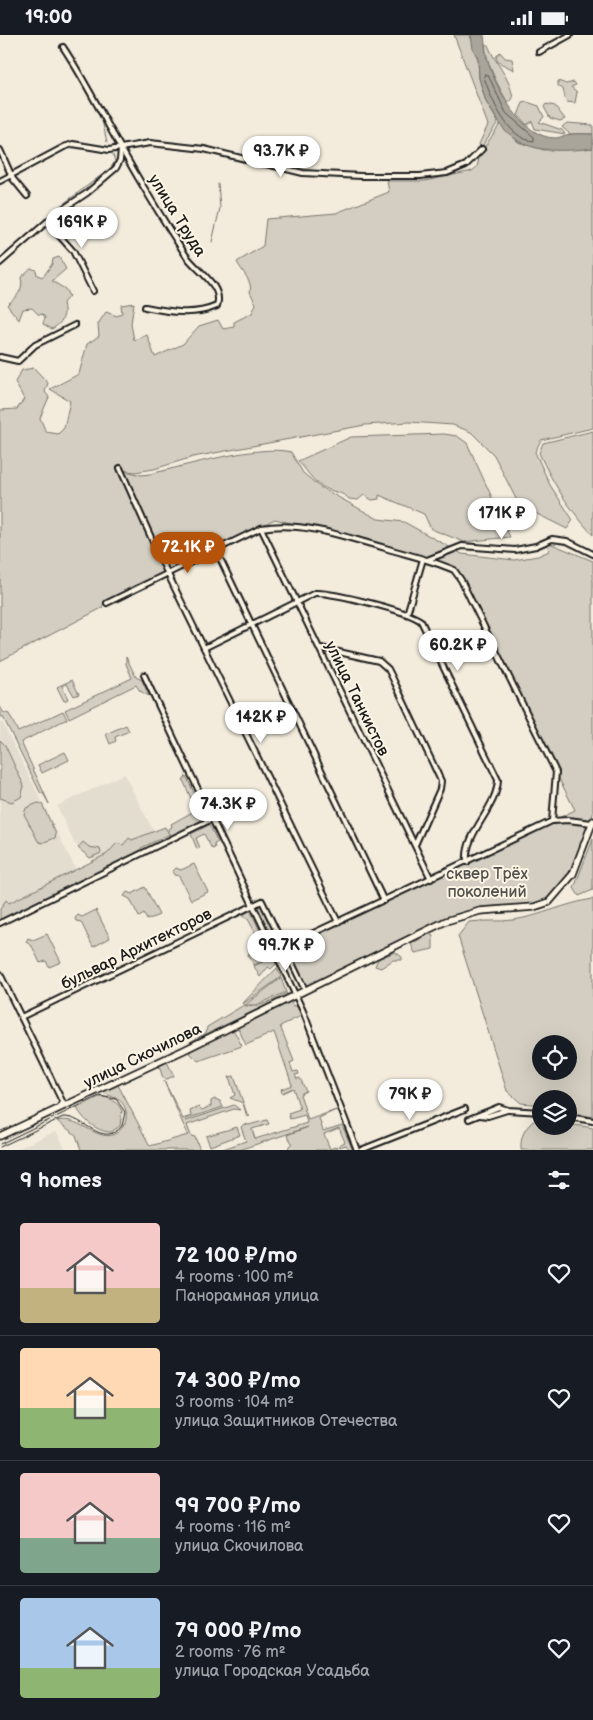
<!DOCTYPE html>
<html lang="en">
<head>
<meta charset="utf-8">
<style>
  :root { --surface:#171b24; --page:#20242c; --text:#f1f3f6; --muted:#9ea1a6; --line:#363941; --accent:#b45309 }
  body { margin:0; font-family:"Balsamiq Sans",sans-serif; background:var(--page); color:var(--text); height:100vh; display:flex; flex-direction:column; font-size:19px; white-space:nowrap }
  * { box-sizing:border-box; margin:0 }
  p { font-size:16px; color:var(--muted) }
  .icon { flex:none; width:28px; height:28px; fill:none; stroke:currentColor; stroke-width:2; stroke-linecap:round; stroke-linejoin:round }
  .map { position:relative; height:1115px; overflow:hidden }
  .details { display:flex; flex-direction:column; background:var(--surface); flex:1 }
  .details>* { flex:none }
  .controls { position:absolute; left:532px; top:1000px; display:grid; gap:10px }
  .controls a { display:grid; place-items:center; width:45px; height:45px; border-radius:50%; background:var(--surface); box-shadow:0 5px 20px #0002; font-size:25px }
  .price { position:absolute; translate:-50% -42px; padding:0 11px; border-radius:18px; background:#fff; color:#222; font-size:16px; line-height:32px; filter:drop-shadow(0 1px 2px #0008) }
  .price::after { content:''; position:absolute; left:50%; top:30px; width:15px; height:11px; margin-left:-8px; background:inherit; clip-path:polygon(0 0,100% 0,50% 100%) }
  .price.active { background:var(--accent); color:#fff }
  ul { padding:0; list-style:none }
  li { display:flex; align-items:center; gap:15px; height:125px; padding:0 20px }
  li+li { border-top:1px solid var(--line) }
  li span { display:grid; place-items:center; flex:none; width:140px; height:100px; border-radius:5px; color:#555 }
  li>.icon { margin-inline-start:auto }
  span .icon { width:60px; height:60px; fill:#fffc; stroke-width:1 }
  li b { font-size:21px }
  h2 { display:flex; justify-content:space-between; align-items:center; height:60px; padding:0 20px; font-size:21px }
  .status { display:flex; justify-content:space-between; align-items:center; height:35px; padding:0 25px; background:var(--surface); direction:ltr }
  .status svg { height:14px; fill:currentColor }
  .map>svg:first-child { display:block }
  .built { fill:#e3ddcf }
  .green { fill:#d3cec1; stroke:#78756e; fill-rule:evenodd }
  .water { fill:#aaa59b; stroke:#716e68 }
  .lines { fill:none; stroke-linecap:round; stroke-linejoin:round }
  .shore { stroke:#55534f; stroke-width:1 }
  .stream { stroke:#716e68; stroke-width:1 }
  .street-casing { stroke:#1c1c1c; stroke-width:8 }
  .secondary-casing { stroke:#1c1c1c; stroke-width:9 }
  .street { stroke:#fcf5e5; stroke-width:4 }
  .secondary { stroke:#fcf5e5; stroke-width:5.5 }
  .tram { stroke:#1c1c1c; stroke-width:1 }
  .labels { text-anchor:middle; stroke-width:4; stroke-linejoin:round; paint-order:stroke }
  .street-label { font-size:16px; fill:#1c1c1c; stroke:#fcf5e5 }
  .park-label { font-size:16px; fill:#53514e; stroke:#fcf5e5 }
</style>
</head>
<body>
<div class="status"><b>19:00</b><svg viewBox="0 0 49 12"><path d="M0 12V9h3v3zM5 12V6h3v6zM10 12V3h3v9zM15 12V0h3v12zM26 1h20v11H26zM47 4h2v5h-2z"/></svg></div>
<div class="map">
<svg width="593" height="1115" viewBox="0 0 593 1115">
  <rect width="100%" height="100%" fill="#f3ecdd"/>
  <filter id="ink" filterUnits="userSpaceOnUse"><feTurbulence type="fractalNoise" baseFrequency=".02" numOctaves="2"/><feDisplacementMap in="SourceGraphic" scale="10" xChannelSelector="R" yChannelSelector="G"/><feConvolveMatrix kernelMatrix="1 2 1 2 8 2 1 2 1" color-interpolation-filters="sRGB"/></filter>
  <g filter="url(#ink)">
    <g class="built">
      <path d="M2,687L80,843L0,881V688Z"/>
      <path d="M124,739L158,805L96,835L90,822L74,808L57,771Z"/>
      <path d="M56,1096L66,1115H15Z"/>
    </g>
    <g class="green">
      <path d="M454,0H470L478,24L479,43L486,67L498,87L481,113L479,109L488,90Z"/>
      <path d="M485,9L488,10C496,30 510,42 513,63L510,67L508,68C498,50 486,29 485,9Z"/>
      <path d="M500,17L505,23L512,24L514,35L498,27L496,22Z"/>
      <path d="M558,46L566,49L574,47L576,50L571,52L577,57L575,68L566,67L563,54L558,51Z"/>
      <path d="M527,67L539,71L544,82L539,87L562,95L565,99L535,94L532,86L527,90L518,80L523,68Z"/>
      <path d="M546,69L555,71L565,84L560,86L550,83L544,72Z"/>
      <path d="M567,88L593,90V99H570L562,92Z"/>
      <path d="M500,89L518,107L544,115L593,113V393L541,405L535,417L550,450L573,485L567,494L519,470L494,420L471,397L453,390L409,387L365,390L193,422L154,434L135,437L122,435L141,440L150,439C185,431 258,409 291,417L303,438L320,452L378,484L404,487L462,519L514,525L538,521L549,516L547,507L593,526V779L566,845L547,864L540,868L482,873L451,881L308,951L305,950L289,913L575,775L452,533L425,523L275,484L169,537L121,436L119,439L166,539L109,564L104,567L102,573L0,626V375L17,374L24,364L15,347L22,335L34,333L48,348L45,357L49,362L40,383L46,397L58,399L64,393L70,366L50,354L79,339L87,309L99,301L98,289L106,277L117,281L122,278L121,270L134,268L131,289L134,305L147,300L155,322L183,309L199,291L218,285L223,294L234,292V287L252,278L256,269L250,257C253,246 242,237 237,227L263,211L266,184L336,178L389,157L387,146H425L472,136L477,132L480,119Z"/>
      <path d="M59,222L66,234L52,246L65,254L69,261L63,268C66,281 63,287 52,294L43,289L45,282L42,279L39,280L32,273L23,274L19,285L7,270C17,261 24,256 21,242L31,233L36,235L37,240L43,242L52,229L53,224Z"/>
      <path d="M593,396V500C570,475 553,449 539,418L543,408Z"/>
      <path d="M444,399L457,401L467,408L510,502L464,507L431,494L424,479L379,460V464L372,465L364,460L358,465L349,464C342,456 333,458 323,452C312,446 306,434 298,426L351,402Z"/>
      <path d="M126,622L136,642L142,645L149,661L140,656L136,650L69,683L65,675L132,643L126,629Z"/>
      <path d="M72,645L79,659L74,661L67,649L62,651L68,664L64,666L57,652Z"/>
      <path d="M0,671L3,677L9,679L18,697L63,676L67,684L21,707L49,769L43,758L41,759L3,682H1Z"/>
      <path d="M126,690L129,696L115,702L116,706L110,709L106,699Z"/>
      <path d="M0,705L5,710L24,751L21,762L12,767L0,763Z"/>
      <path d="M65,717L69,725L42,738L38,730Z"/>
      <path d="M186,741L206,783L171,801L168,794L172,792L171,789L196,775L183,745Z"/>
      <path d="M38,768L42,769L56,799L55,803L42,808L38,806L24,779L26,773Z"/>
      <path d="M209,790L218,807L214,809L215,813L212,814L204,799L196,803L200,813L197,814L191,799Z"/>
      <path d="M165,792L170,801L168,800L141,813V816L0,885V874L6,865L9,868L107,819L117,808L123,810L129,803L132,805Z"/>
      <path d="M593,804V855L579,861L574,853Z"/>
      <path d="M83,807L89,812L100,814L101,818L90,823L78,813Z"/>
      <path d="M194,829L208,857L191,865L179,841L174,840L173,836L176,833L181,835Z"/>
      <path d="M145,852L159,880L147,885L144,879L139,882L130,864L124,861L127,857L132,859Z"/>
      <path d="M593,864V1082L569,1077V1064H541V1070L521,1068L507,1056L458,901L469,887C484,885 499,887 513,885C541,881 565,868 593,864ZM541,1009H569V1036H541Z"/>
      <path d="M259,869L262,870L282,910L275,911L256,871Z"/>
      <path d="M96,875L110,903L93,912L81,887L76,886L75,883L78,880L82,882Z"/>
      <path d="M250,875L263,902L257,901L248,884L242,881Z"/>
      <path d="M47,899L61,927L49,932L46,926L40,928L32,911L26,907L28,903L33,905Z"/>
      <path d="M429,899L433,901V914L415,918L411,909Z"/>
      <path d="M265,906L276,929L271,934L268,932L260,942L254,931L266,925L254,930L248,919L253,917L251,913Z"/>
      <path d="M395,917L402,922V925H393L381,933L375,931L378,924Z"/>
      <path d="M277,933L281,942L243,969V968Z"/>
      <path d="M281,943L286,957L257,970H245Z"/>
      <path d="M287,958V960L190,1007L206,998L207,992L244,970C255,976 276,963 287,958Z"/>
      <path d="M290,966L293,971H299L303,980L280,991L294,1026L290,1028L293,1037L298,1036L299,1039L295,1040L297,1044L300,1043L306,1056L300,1059L308,1085L336,1075L319,1083L323,1096L342,1090L352,1113L349,1114L346,1110L340,1112L339,1110L345,1107L339,1093L324,1099L330,1114L337,1111L338,1113L333,1115H288L289,1111L292,1108L287,1100L308,1092L239,1115H220L246,1106L241,1092L244,1089L249,1090L267,1085L269,1089L252,1094L255,1104L307,1088L305,1080L290,1084L288,1078L300,1074L293,1053L282,1058L281,1054L292,1050L274,997L246,1010L238,993Z"/>
      <path d="M233,994L242,1011L198,1026L190,1018V1015Z"/>
      <path d="M167,1027L174,1041L167,1044L163,1043L159,1031Z"/>
      <path d="M234,1041L247,1079L250,1081L247,1082L243,1068L230,1063L235,1060L229,1042Z"/>
      <path d="M164,1046L183,1084L191,1081L190,1076L199,1072L202,1075L211,1071V1066L215,1064L220,1066L223,1072L186,1084V1086L234,1070L240,1075L234,1074L187,1090L191,1101L195,1102L200,1115H81L76,1100L57,1086C81,1079 102,1115 121,1094C126,1089 127,1082 126,1076C123,1062 111,1063 103,1057L118,1050L150,1111L188,1100Z"/>
      <path d="M99,1062C109,1061 118,1067 122,1076L120,1091L111,1097C97,1097 83,1085 77,1073Z"/>
      <path d="M536,1084L541,1085V1091H569V1089L593,1093V1115H521C520,1101 525,1092 536,1084Z"/>
      <path d="M237,1092L240,1100L210,1111L206,1101Z"/>
    </g>
    <path class="water" d="M471,0H484C485,7 485,16 487,23C494,51 522,103 555,103C559,103 562,101 566,100C574,98 584,99 593,99V113C569,116 542,118 520,107C514,104 511,99 505,96L486,67L479,43L478,24L473,14Z"/>
    <g class="lines">
      <path class="shore" d="M485,39L488,40L506,78L534,102V106C508,105 491,64 484,42Z"/>
      <g class="stream">
        <path d="M68,24L85,52"/>
        <path d="M101,81L107,107"/>
        <path d="M212,207L220,173L218,149"/>
        <path d="M0,224L59,172L111,133L115,126L113,120"/>
      </g>
      <defs>
        <g id="street">
          <path d="M63,12C85,45 102,80 122,115C142,150 163,185 185,219C195,235 224,250 217,271C194,281 170,277 145,272"/>
          <path d="M539,17L570,0"/>
          <path d="M0,115L13,144L27,161"/>
          <path d="M0,146L64,112L73,109L109,115L150,108L204,114L303,138L361,141H420L447,138L466,130L482,114"/>
          <path d="M47,187L73,216L93,256"/>
          <path d="M0,228L57,178L87,158L116,133L120,125L121,114"/>
          <path d="M0,322L18,326L35,310L75,290"/>
          <path d="M120,433L162,527L338,887"/>
          <path d="M261,493L431,844"/>
          <path d="M216,515L384,866"/>
          <path d="M427,525L462,511L515,515L536,511L552,504L567,506L593,519"/>
          <path d="M107,568L261,493C303,486 345,502 385,513C408,520 432,525 454,535L461,545L556,737L552,786"/>
          <path d="M407,579L423,524"/>
          <path d="M204,613L315,558C332,557 408,576 421,586L498,745C497,774 464,797 467,827"/>
          <path d="M321,613L379,626L388,634L395,648L441,746L440,754L415,810"/>
          <path d="M144,640L303,976L357,1115"/>
          <path d="M0,888L212,784"/>
          <path d="M275,916L552,786L568,785L592,788"/>
          <path d="M0,939L63,1068L60,1071"/>
          <path d="M21,982L262,866L305,955"/>
          <path d="M480,1080L488,1081L507,1075"/>
          <path d="M569,1082L593,1086"/>
          <path d="M469,1084L499,1072L508,1075L541,1077"/>
          <path d="M361,1115L465,1074"/>
        </g>
        <path id="secondary" d="M0,1101L184,1015L446,886L480,876L534,872L549,867L573,839L593,786"/>
      </defs>
      <use href="#street" class="street-casing"/>
      <use href="#secondary" class="secondary-casing"/>
      <use href="#street" class="street"/>
      <use href="#secondary" class="secondary"/>
      <path class="tram" d="M0,1109L99,1061L116,1064L125,1077L122,1091C102,1114 85,1081 63,1082L0,1112"/>
    </g>
  </g>
  <g class="labels">
    <g class="street-label">
      <text transform="translate(178 180) rotate(58)" y="6">улица Труда</text>
      <text transform="translate(358 663) rotate(64)" y="6">улица Танкистов</text>
      <text transform="translate(136 913) rotate(-26)" y="6">бульвар Архитекторов</text>
      <text transform="translate(142 1020) rotate(-26)" y="6">улица Скочилова</text>
    </g>
    <g class="park-label">
      <text x="487" y="844">сквер Трёх<tspan x="487" dy="18">поколений</tspan></text>
    </g>
  </g>
</svg>
<div class="controls">
<a><svg class="icon" aria-label="locate" viewBox="0 0 24 24"><circle cx="12" cy="12" r="6"/><path d="M12 2v4M12 18v4M2 12h4M18 12h4"/></svg></a>
<a><svg class="icon" aria-label="layers" viewBox="0 0 24 24"><path d="M12 4l9 5-9 5-9-5zM3 14l9 5 9-5"/></svg></a>
</div>
<b class="price" style="left:281px;top:143px">93.7K ₽</b>
<b class="price" style="left:82px;top:214px">169K ₽</b>
<b class="price" style="left:502px;top:505px">171K ₽</b>
<b class="price active" style="left:188px;top:539px">72.1K ₽</b>
<b class="price" style="left:458px;top:637px">60.2K ₽</b>
<b class="price" style="left:261px;top:709px">142K ₽</b>
<b class="price" style="left:228px;top:796px">74.3K ₽</b>
<b class="price" style="left:286px;top:937px">99.7K ₽</b>
<b class="price" style="left:410px;top:1086px">79K ₽</b>
</div>
<section class="details">
<h2>9 homes<svg class="icon" aria-label="filters" viewBox="0 0 24 24"><path d="M4 7h16M4 17h16"/><circle cx="9" cy="7" r="2"/><circle cx="15" cy="17" r="2"/></svg></h2>
<ul>
<li><span style="background:linear-gradient(#f6c9c9 65%,#c2b280 0)"><svg class="icon" aria-label="home" viewBox="0 0 24 24"><path d="M3 11l9-7 9 7M6 9v11h12V9"/></svg></span><div><b>72 100 ₽/mo</b><p>4 rooms · 100 m²</p><p>Панорамная улица</p></div><svg class="icon" aria-label="heart" viewBox="0 0 24 24"><path d="M12 20l-8-8c-3-5 5-10 8-4 3-6 11-1 8 4z"/></svg></li>
<li><span style="background:linear-gradient(#ffd9b3 60%,#8fb573 0)"><svg class="icon" aria-label="home" viewBox="0 0 24 24"><path d="M3 11l9-7 9 7M6 9v11h12V9"/></svg></span><div><b>74 300 ₽/mo</b><p>3 rooms · 104 m²</p><p>улица Защитников Отечества</p></div><svg class="icon" aria-label="heart" viewBox="0 0 24 24"><path d="M12 20l-8-8c-3-5 5-10 8-4 3-6 11-1 8 4z"/></svg></li>
<li><span style="background:linear-gradient(#f6c9c9 65%,#7fa58c 0)"><svg class="icon" aria-label="home" viewBox="0 0 24 24"><path d="M3 11l9-7 9 7M6 9v11h12V9"/></svg></span><div><b>99 700 ₽/mo</b><p>4 rooms · 116 m²</p><p>улица Скочилова</p></div><svg class="icon" aria-label="heart" viewBox="0 0 24 24"><path d="M12 20l-8-8c-3-5 5-10 8-4 3-6 11-1 8 4z"/></svg></li>
<li><span style="background:linear-gradient(#a9c7e8 70%,#8fb573 0)"><svg class="icon" aria-label="home" viewBox="0 0 24 24"><path d="M3 11l9-7 9 7M6 9v11h12V9"/></svg></span><div><b>79 000 ₽/mo</b><p>2 rooms · 76 m²</p><p>улица Городская Усадьба</p></div><svg class="icon" aria-label="heart" viewBox="0 0 24 24"><path d="M12 20l-8-8c-3-5 5-10 8-4 3-6 11-1 8 4z"/></svg></li>
</ul>
</section>
</body>
</html>
